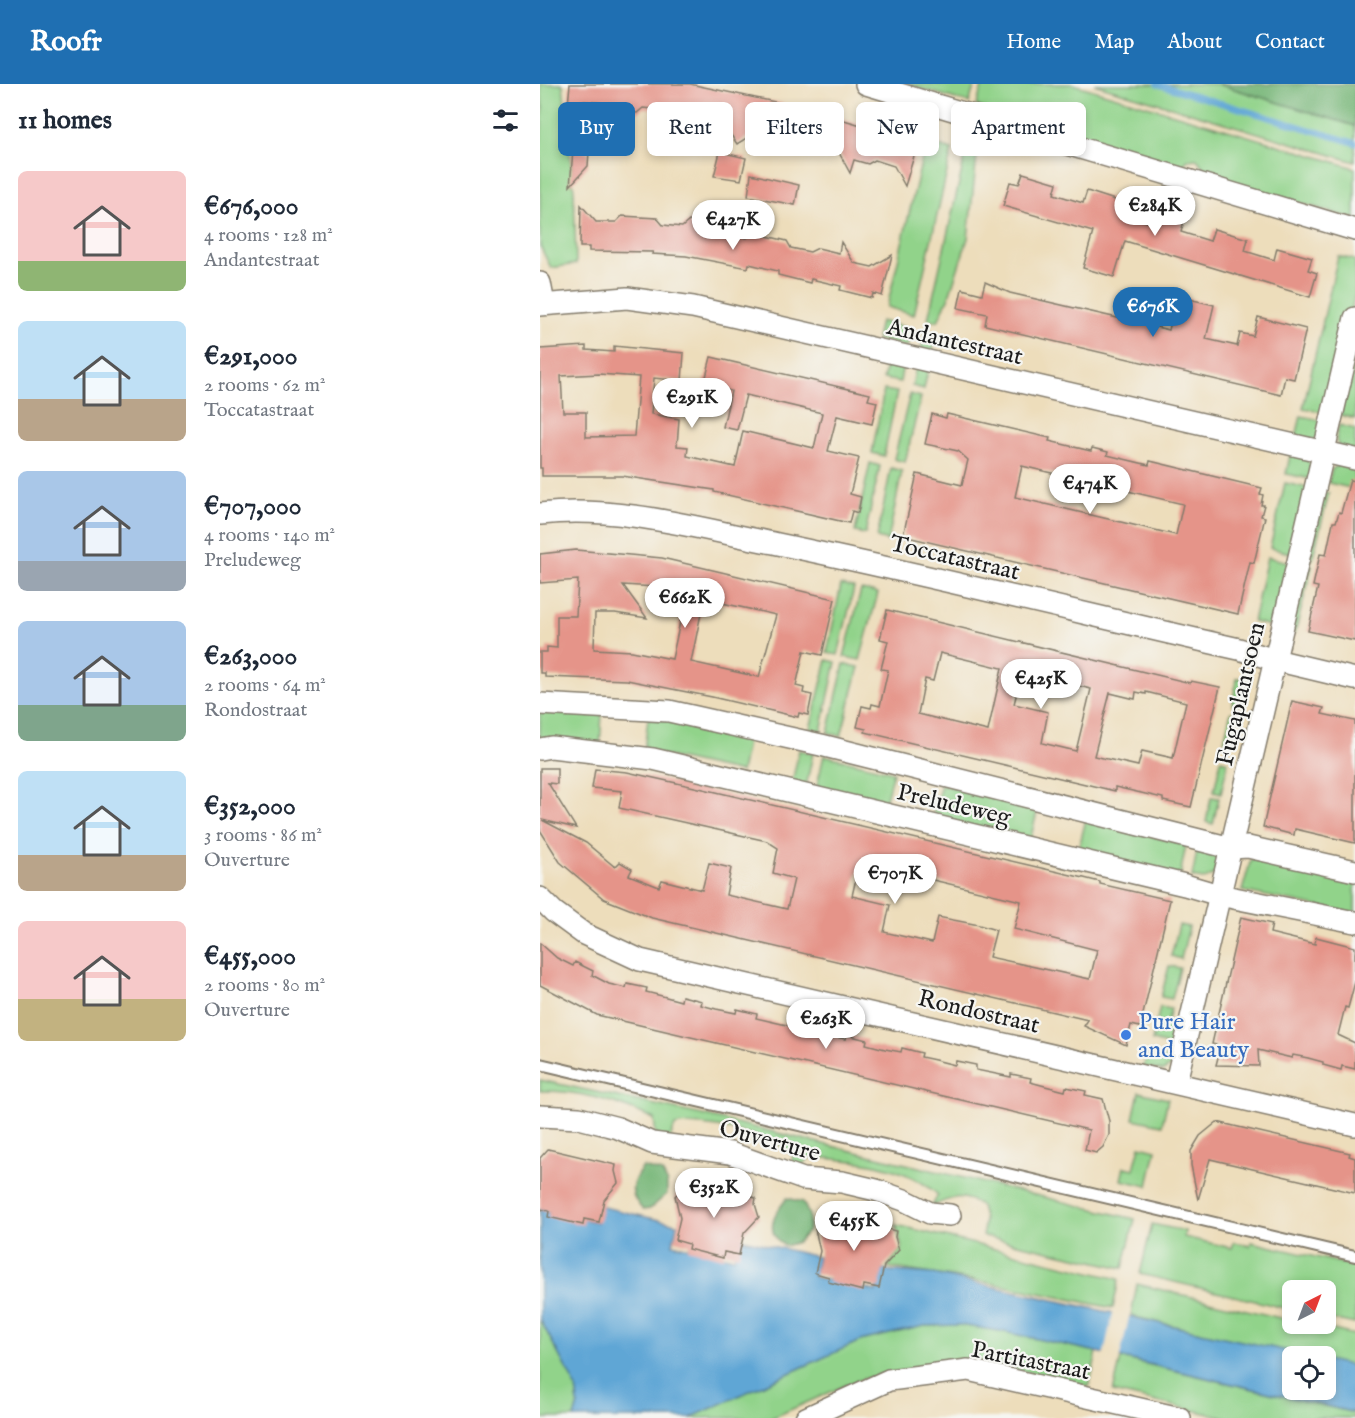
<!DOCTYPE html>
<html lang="en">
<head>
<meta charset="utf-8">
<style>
  :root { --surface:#fff; --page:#f6f6f7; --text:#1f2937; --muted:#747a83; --accent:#1f6fb2 }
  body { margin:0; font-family:"IM FELL English",serif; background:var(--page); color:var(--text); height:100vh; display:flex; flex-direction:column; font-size:22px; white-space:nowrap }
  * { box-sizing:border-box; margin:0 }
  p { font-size:20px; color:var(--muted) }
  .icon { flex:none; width:33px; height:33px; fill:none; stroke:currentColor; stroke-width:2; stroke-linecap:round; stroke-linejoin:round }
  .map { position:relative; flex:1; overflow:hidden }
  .side { display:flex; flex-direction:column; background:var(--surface); width:540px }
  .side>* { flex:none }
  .guide { position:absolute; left:18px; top:18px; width:570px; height:54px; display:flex; gap:12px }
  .needle { width:39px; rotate:42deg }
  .tools { position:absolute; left:742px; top:1196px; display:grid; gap:12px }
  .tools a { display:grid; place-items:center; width:54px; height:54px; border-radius:9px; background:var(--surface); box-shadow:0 3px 9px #0003; font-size:30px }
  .price { position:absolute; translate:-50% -51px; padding:0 14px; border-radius:21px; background:#fff; color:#222; font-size:20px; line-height:39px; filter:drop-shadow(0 2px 3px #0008) }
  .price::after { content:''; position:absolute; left:50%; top:36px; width:18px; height:14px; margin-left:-9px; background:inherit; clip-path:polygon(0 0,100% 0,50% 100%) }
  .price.current { background:var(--accent); color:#fff }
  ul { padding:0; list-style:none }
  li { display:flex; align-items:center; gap:18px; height:150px; padding:0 18px }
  li span { display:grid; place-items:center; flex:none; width:168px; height:120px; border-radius:9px; color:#555 }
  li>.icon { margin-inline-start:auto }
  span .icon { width:72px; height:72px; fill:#fffc; stroke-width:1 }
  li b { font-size:26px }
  h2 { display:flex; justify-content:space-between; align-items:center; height:72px; padding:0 18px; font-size:26px }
  .tag { padding:0 21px; border-radius:9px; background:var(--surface); box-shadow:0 3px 9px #0003; font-size:21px; line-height:54px }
  .tag.current { background:var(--accent); color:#fff }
  header { display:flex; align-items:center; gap:36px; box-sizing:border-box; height:84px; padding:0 30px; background:var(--accent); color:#fff }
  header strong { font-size:28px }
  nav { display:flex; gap:33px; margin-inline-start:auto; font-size:21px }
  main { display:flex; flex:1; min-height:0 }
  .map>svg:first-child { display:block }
  .green { fill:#91d38a; stroke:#567853; stroke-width:1.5 }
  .forest { fill:#74b576; stroke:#486849; stroke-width:1.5 }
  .water { fill:#5fa6d5; stroke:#3e6178; stroke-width:1.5 }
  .pier { fill:#edddbb }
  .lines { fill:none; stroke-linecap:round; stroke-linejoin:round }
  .stream { stroke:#5fa6d5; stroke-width:6 }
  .building { fill:#e59489; fill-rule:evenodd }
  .lane-casing { stroke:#847c6c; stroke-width:14 }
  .street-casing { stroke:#847c6c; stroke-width:24 }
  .lane { stroke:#fff; stroke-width:10 }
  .street { stroke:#fff; stroke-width:21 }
  .shop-dot { fill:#3f7fe0; stroke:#f6f6f2; stroke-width:2 }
  .labels { text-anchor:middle; stroke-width:4.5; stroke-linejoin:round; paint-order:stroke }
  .street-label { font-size:24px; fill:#1c1c1c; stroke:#f6f6f2 }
  .shop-label { font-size:24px; fill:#366cbe; stroke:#f6f6f2; text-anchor:start }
</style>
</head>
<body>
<header>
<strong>Roofr</strong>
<nav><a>Home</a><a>Map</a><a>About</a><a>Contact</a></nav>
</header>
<main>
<section class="side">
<h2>11 homes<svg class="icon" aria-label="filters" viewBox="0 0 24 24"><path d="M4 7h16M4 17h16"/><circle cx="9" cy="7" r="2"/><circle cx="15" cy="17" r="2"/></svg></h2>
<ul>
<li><span style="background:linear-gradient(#f6c9c9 75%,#8fb573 0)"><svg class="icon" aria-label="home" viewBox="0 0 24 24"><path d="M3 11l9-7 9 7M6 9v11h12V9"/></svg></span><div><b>€676,000</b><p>4 rooms · 128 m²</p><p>Andantestraat</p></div></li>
<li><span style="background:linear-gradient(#bfe0f5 65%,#b9a48a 0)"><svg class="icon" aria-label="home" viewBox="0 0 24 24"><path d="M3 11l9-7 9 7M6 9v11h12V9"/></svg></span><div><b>€291,000</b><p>2 rooms · 62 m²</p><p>Toccatastraat</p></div></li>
<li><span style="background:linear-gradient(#a9c7e8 75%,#9aa5b1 0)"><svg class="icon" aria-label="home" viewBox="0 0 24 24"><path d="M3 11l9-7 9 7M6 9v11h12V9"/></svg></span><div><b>€707,000</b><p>4 rooms · 140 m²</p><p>Preludeweg</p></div></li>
<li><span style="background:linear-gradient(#a9c7e8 70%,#7fa58c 0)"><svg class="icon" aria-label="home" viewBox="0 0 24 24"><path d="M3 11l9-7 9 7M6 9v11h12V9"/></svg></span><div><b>€263,000</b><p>2 rooms · 64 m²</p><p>Rondostraat</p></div></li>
<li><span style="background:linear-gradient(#bfe0f5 70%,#b9a48a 0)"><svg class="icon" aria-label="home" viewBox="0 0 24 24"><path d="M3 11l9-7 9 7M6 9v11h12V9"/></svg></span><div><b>€352,000</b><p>3 rooms · 86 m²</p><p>Ouverture</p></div></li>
<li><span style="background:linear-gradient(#f6c9c9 65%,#c2b280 0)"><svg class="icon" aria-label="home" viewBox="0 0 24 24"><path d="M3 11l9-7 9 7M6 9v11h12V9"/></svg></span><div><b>€455,000</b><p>2 rooms · 80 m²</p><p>Ouverture</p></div></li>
</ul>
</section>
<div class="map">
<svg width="815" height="1334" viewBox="0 0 815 1334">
  <rect width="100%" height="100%" fill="#f6f6f2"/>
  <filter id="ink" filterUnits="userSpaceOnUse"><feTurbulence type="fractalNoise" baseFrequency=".0167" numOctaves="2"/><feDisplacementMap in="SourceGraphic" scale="12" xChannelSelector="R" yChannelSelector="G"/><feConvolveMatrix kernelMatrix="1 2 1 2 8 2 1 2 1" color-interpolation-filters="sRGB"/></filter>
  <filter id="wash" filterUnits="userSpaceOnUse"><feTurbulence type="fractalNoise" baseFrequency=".008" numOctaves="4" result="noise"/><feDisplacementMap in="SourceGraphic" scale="24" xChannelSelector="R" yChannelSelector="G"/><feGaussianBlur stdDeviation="1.35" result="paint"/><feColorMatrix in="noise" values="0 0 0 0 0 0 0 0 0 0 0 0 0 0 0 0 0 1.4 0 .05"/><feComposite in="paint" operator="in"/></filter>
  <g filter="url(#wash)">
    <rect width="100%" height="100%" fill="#edddbb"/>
    <g class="green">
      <path d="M0,0H23L34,107L36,180L11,184L0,162V64L3,25Z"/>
      <path d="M366,0H435L429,19Z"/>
      <path d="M443,0H533L815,84V135L664,91V84L657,75L648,76L641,83L436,22Z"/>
      <path d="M554,0H678L815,42V78Z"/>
      <path d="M386,58L412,66L374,231L347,223Z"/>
      <path d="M426,68L437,71L428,154L408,215L398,237L388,235Z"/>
      <path d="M798,172L815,176V210L787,329L763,324Z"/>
      <path d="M340,237L372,245L367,263L336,255Z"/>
      <path d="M385,247L397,249L392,269L381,266Z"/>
      <path d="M815,265V335L800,331Z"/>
      <path d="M347,277L363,280L360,298L343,295Z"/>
      <path d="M376,283L388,286L384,305L372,302Z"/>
      <path d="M344,306L357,308L344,372L332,369Z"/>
      <path d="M370,310L381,313L365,378L354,375Z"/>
      <path d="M761,332L785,337L779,353L772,356L756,353Z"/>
      <path d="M799,341L815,345V368L798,361L796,355Z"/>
      <path d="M751,367L764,373L770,379L771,395L746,390Z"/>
      <path d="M330,379L340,382L325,450L315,448Z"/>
      <path d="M799,381L815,384V405L788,399L792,385Z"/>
      <path d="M351,384L362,387L348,457L337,454Z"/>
      <path d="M745,399L769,404L754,470L730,464Z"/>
      <path d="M781,408L789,409L772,476L765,474Z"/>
      <path d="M727,473L749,478L736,543L713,538Z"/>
      <path d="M764,480L772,482L755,549L749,547Z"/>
      <path d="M301,501L314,504L298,571L287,569Z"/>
      <path d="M321,506L338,509L320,576L304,573Z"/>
      <path d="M287,576L296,578L281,647L270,645Z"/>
      <path d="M304,580L319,583L301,652L288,649Z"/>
      <path d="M697,594L706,595L700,622L692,621Z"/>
      <path d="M0,626L62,630L60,662L0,657Z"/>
      <path d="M691,628L698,630L691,658L684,657Z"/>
      <path d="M108,634L133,637L208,654L201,688L104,667Z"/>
      <path d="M259,666L273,669L266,703L252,699Z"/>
      <path d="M284,671L353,688L344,722L276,706Z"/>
      <path d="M681,676L688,678L681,709L674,707Z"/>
      <path d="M401,700L498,724L490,757L392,734Z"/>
      <path d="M671,713L679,714L673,740L666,738Z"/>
      <path d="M546,735L646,761L640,792L538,768Z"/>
      <path d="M658,762L676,769L678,773L676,788C668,796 663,796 652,793Z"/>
      <path d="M711,775L815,797V830L702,807Z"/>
      <path d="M639,841L649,843L641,875L631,872Z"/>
      <path d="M629,882L640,884L632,915L621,913Z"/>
      <path d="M620,923L631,925L627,940L640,943L636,963L612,957Z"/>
      <path d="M608,970L631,975V982L623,987L603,983Z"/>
      <path d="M0,996L167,1032L595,1135L583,1184L443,1152L444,1135L441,1122C420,1108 413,1114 392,1122L398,1111C365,1080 314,1076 271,1073L262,1081V1087L250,1082L253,1072C242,1052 156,1035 135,1042L130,1055L116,1053L114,1035C78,1018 41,1006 0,1007Z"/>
      <path d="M599,1008L628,1015L622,1041L593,1035Z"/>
      <path d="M600,1062L616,1066L608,1102L581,1096L584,1083L594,1085Z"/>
      <path d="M612,1140L645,1147L644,1153L692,1164L694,1158L710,1162L711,1158L815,1182V1240L786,1234V1206H753V1226L600,1190Z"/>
      <path d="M356,1141L579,1195L573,1224L445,1198L347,1183L362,1165Z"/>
      <path d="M597,1200L753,1237V1239H763L815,1251V1284L786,1277V1272H765L591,1232Z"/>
      <path d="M0,1235L36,1303L38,1320L34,1334H0Z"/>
      <path d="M419,1241L460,1247L557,1268L549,1303L448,1279L423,1277L338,1291L313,1298L232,1334H150L320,1257L384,1242Z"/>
      <path d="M581,1274L815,1329V1334H687L573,1308Z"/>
    </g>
    <g class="forest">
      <path d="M678,0H815V42Z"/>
      <path d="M103,1083L122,1088L127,1098V1110L110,1125L103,1126C88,1110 90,1099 103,1083Z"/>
      <path d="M247,1114L263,1118L269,1131V1146L258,1158L245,1162C223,1148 234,1130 247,1114Z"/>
    </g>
    <path class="water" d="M59,1122L137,1140L133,1160L194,1174L199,1154L278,1173L274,1193L336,1207L341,1186L394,1190L771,1272H753V1305H786V1276L815,1282V1329L557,1268L460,1247L419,1241L384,1242L320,1257L150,1334H34L38,1320L36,1303L0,1235V1126L57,1138Z"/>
    <path class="pier" d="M574,1225L590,1229L579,1277L563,1273Z"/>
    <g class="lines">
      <path class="stream" d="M617,0L815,59"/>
    </g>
    <g id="blocks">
      <g class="building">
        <path d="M30,0H150L263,24L369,55L368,59L377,62L365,102L354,82L335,76L328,80L314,76L310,89L297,65L272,57L270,62L244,57L240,49L221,45L197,60L181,36L163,33L155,38L128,33L123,26L103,24L97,29L69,26L64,19L44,17L27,32Z"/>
        <path d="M33,66L49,68L48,82L30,102Z"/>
        <path d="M180,68L206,74L201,96L174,92Z"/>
        <path d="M483,89L517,99L514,110L543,119L547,107L581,118L577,129L607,138L610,126L644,137L641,148L670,157L674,145L708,155L705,167L734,176L737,164L772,174L768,186L777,189L770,213L585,157L574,193L543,184L553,148L463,122L470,98L479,100Z"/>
        <path d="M211,90L259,101L255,121L208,112Z"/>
        <path d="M41,121L56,138H76L82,132L117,134L123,141L142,143L149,137L162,139L183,143L188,150L207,154L214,149L247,157L251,164L270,168L278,164L299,169L301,158L314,179L332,183L352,171L342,212L333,209L332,214L300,206L301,202L271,195L270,199L238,191V187L209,180L208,184L146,172L112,170L113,168L49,167V163H40Z"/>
        <path d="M445,198L470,209L629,246L637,212L674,221L666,255L697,262L700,249L713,252L718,233L766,245L754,295L745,293L741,311L445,241L447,230L418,224L422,205L442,210Z"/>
        <path d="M46,262V266L74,268V262L144,269L142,297L114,294L111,330L139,335L137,362L148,363L147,372L195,383L203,347L274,364L282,329L206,311L197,346L183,343L191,307L164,301L171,273L330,310L328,316L337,318L332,340L297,332L288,367L319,374L310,410L321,413L318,429L312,427L309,439L174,408V406L82,392H2V384H0V265ZM59,290L99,293L94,352L46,353V328H23L21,292Z"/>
        <path d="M392,330L406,334L407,330L510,354L509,357L551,367L552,364L568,368L567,371L609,381L610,377L722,404L720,410L723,411L721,421H724L721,432L725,433L714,479L710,478L698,530L363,452L377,390L422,401L428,376L418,367L385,360ZM482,382L643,420L636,451L475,413Z"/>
        <path d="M810,396L815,397V557L768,547L778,503L773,502L780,470L786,471L793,438H796L799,428L801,429Z"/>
        <path d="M36,466L122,474L295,515L282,571L264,567L256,602L264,604L263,609L272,611L268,631L259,629L258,633L172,613L87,596L5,593V589H0V568H7V563L17,564V532H36L38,496L0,499V470ZM83,501L116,503L146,510L132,575L92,567L54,565L55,529H75L107,534ZM164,515L236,531L219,593L151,578Z"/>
        <path d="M347,526L650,599L651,597L680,603L651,723L623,717V714L575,703V707L325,648L326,645L317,643L322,622L331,624L332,620L340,622L348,586L341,585L348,557L340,555ZM400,569L462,584L448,647L378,630L385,595L393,597ZM482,588L551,605L536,667L502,659L508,628L474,620ZM596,608L606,610V608L646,618L633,674L602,667L598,682L554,672L570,609L595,615Z"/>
        <path d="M752,617L784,624L782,630L815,637V759L755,745L754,751L723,743Z"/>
        <path d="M0,684H17V700L8,699L36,744L2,736L46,759L75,783L80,778L92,785L89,791L119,803L122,796L162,806L169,779L191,784L186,811L247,825L254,795L233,789L238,764L227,757L79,724L82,707L52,704L55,685L87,688L159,704L544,794L560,798V800L630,816L600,943L591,941L586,961L544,942L548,936L112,834L64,815L20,778L0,746ZM326,780L481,817L474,845L557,866L550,895L449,873L456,846L439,841L398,833L392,859L344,848L350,821L312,812L317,790Z"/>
        <path d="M701,833L732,840L730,849L775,860L776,853L815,863V898L808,924L805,923L798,951L815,959V985L802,982L801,986L783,981V978L768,974L753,971L752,974L718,966L719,982L676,981L681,962L672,960Z"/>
        <path d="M0,859L17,874L33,882L35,878L53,887L52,891L69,900L86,904L87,900L107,904L106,908L126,913L141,917L142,912L162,917L161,921L176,925L196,929L197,925L217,930L216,934L251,942L252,938L272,943L271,947L286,951L306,955L307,951L327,956L326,960L345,965L361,968L362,964L382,969L381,973L395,976L415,981L416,977L436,981V986L471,993V990L491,994L490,998L505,1002L525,1007L526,1003L546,1007L545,1011L563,1015L569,1037V1051L563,1063L556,1069L545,1066L549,1046L57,931L0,901Z"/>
        <path d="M677,1038L810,1069L809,1072L815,1074V1109L670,1075L658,1116L651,1081V1067L660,1052Z"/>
        <path d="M8,1065L76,1081L75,1087L78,1099L64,1116L59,1138L44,1135L43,1141L8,1133L9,1127L0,1125V1074Z"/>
        <path d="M145,1097L216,1114L215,1120L219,1133L204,1149L199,1171L184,1168L183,1174L148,1165L149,1160L135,1156L140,1134L135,1112L144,1103Z"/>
        <path d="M288,1131L356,1147L355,1153L359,1166L344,1182L339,1204L324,1201L323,1207L288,1198L289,1193L275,1189L280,1167L275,1145Z"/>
      </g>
    </g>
  </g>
  <g filter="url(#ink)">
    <use href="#blocks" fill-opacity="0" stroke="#847c6c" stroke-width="1.5"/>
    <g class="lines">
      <defs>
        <path id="lane" d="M0,980L815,1172"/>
        <g id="street">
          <path d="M326,0L815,146"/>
          <path d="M0,199L4,220"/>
          <path d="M0,221L87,214L153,223L815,375"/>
          <path d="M0,430C80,421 160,445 238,460C392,492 545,530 699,565L735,576L815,595"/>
          <path d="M0,620L129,627L281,661L691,764L708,763L815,787"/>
          <path d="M0,665L11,663L113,675L645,801L679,811L815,838"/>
          <path d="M0,814L14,828L44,850L100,876L815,1041"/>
          <path d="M636,998L815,234"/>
          <path d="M0,1032L39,1034L78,1044L112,1059L190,1069L263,1095L302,1098L336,1106L364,1116L390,1129L410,1131"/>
          <path d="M266,1334L349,1296L428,1286L640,1334"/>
        </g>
      </defs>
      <use href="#lane" class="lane-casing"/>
      <use href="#street" class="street-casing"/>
      <use href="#lane" class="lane"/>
      <use href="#street" class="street"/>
    </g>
  </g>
  <circle class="shop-dot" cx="586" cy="951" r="6"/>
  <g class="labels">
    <g class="street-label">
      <text transform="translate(415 257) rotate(13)" y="8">Andantestraat</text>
      <text transform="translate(415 473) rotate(13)" y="8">Toccatastraat</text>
      <text transform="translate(700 610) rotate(-77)" y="8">Fugaplantsoen</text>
      <text transform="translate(414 720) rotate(13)" y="8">Preludeweg</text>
      <text transform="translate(439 927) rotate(13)" y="8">Rondostraat</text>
      <text transform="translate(230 1056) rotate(15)" y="8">Ouverture</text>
      <text transform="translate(491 1276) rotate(11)" y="8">Partitastraat</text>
    </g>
    <g class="shop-label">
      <text x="598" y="945">Pure Hair<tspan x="598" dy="28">and Beauty</tspan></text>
    </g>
  </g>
</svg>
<div class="tools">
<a><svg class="needle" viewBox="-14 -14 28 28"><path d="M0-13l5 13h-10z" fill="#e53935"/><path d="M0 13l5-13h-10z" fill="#747a83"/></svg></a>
<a><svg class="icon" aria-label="locate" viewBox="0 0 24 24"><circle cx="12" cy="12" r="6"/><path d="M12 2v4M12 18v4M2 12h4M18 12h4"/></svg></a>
</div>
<b class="price" style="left:615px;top:153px">€284K</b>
<b class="price" style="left:193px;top:167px">€427K</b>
<b class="price current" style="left:613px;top:254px">€676K</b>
<b class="price" style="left:152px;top:345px">€291K</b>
<b class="price" style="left:550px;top:431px">€474K</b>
<b class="price" style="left:145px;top:545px">€662K</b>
<b class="price" style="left:501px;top:626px">€425K</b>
<b class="price" style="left:355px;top:821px">€707K</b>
<b class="price" style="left:286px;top:966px">€263K</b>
<b class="price" style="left:174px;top:1135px">€352K</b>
<b class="price" style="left:314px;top:1168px">€455K</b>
<div class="guide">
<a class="tag current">Buy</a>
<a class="tag">Rent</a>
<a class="tag">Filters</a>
<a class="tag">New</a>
<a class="tag">Apartment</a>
</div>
</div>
</main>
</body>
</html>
